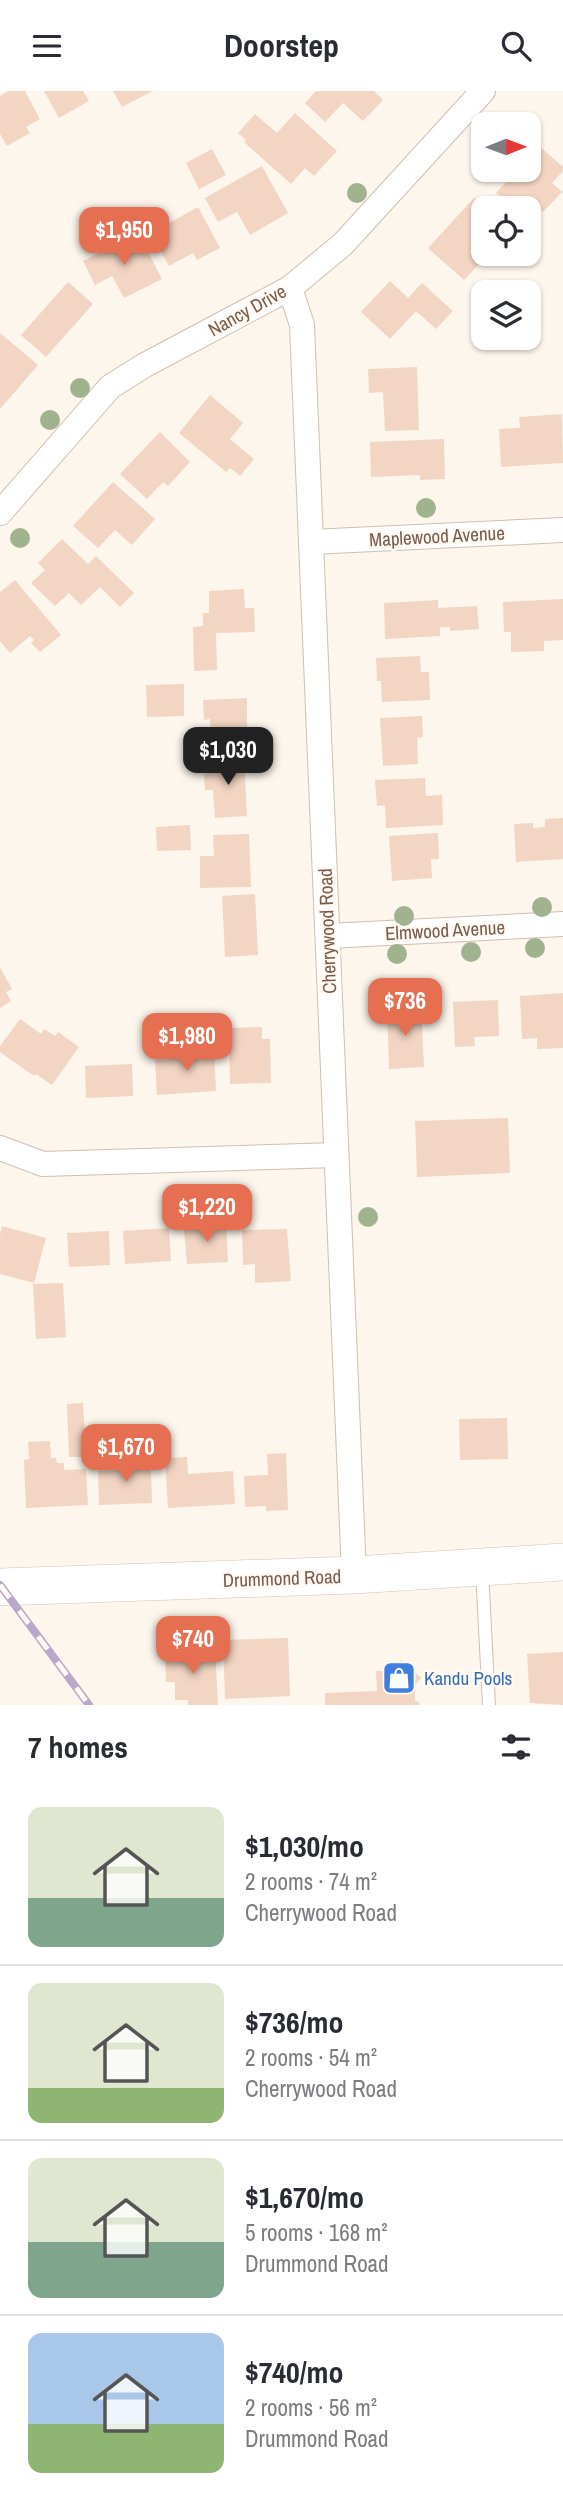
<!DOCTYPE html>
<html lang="en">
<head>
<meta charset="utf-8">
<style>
  :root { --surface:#fff; --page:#f7f7f7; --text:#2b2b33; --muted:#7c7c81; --line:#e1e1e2; --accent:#e76f51 }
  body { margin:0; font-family:"Archivo Narrow",sans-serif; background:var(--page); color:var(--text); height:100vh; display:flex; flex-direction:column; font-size:26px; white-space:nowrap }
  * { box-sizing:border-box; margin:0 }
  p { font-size:23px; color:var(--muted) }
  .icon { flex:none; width:38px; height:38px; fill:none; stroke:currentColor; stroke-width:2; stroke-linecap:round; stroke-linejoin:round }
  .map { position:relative; height:1614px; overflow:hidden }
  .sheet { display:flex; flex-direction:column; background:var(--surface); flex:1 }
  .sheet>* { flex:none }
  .needle { width:46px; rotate:89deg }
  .fabs { position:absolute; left:471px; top:21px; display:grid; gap:14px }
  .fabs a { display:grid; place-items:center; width:70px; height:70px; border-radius:14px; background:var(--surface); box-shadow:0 2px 5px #0004; font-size:35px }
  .price { position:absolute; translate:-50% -60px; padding:0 16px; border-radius:14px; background:var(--accent); color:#fff; font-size:23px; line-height:46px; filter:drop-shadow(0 2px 4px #0008) }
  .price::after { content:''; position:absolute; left:50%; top:42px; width:21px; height:16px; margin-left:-10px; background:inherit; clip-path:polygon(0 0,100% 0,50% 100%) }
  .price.active { background:#222; color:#fff }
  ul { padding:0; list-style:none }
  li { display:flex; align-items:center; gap:21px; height:175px; padding:0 28px }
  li+li { border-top:2px solid var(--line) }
  li span { display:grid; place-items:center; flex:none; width:196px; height:140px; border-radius:14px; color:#555 }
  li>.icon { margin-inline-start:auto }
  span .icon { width:84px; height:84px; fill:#fffc; stroke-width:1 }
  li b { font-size:30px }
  h2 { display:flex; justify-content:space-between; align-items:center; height:84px; padding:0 28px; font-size:30px }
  header { display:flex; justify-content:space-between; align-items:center; height:91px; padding:0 28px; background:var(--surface); font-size:32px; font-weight:700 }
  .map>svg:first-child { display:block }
  .building { fill:#f3d5c3 }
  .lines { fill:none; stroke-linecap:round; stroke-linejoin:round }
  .service-casing { stroke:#d1beb0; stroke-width:14 }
  .minor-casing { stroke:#d1beb0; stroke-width:26 }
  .secondary-casing { stroke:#d6c0b0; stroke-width:38 }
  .service { stroke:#fff; stroke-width:12 }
  .minor { stroke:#fff; stroke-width:24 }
  .secondary { stroke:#fff; stroke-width:37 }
  .rail-casing { stroke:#b9a8c9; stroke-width:8 }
  .rail { stroke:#fffaf3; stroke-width:5; stroke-dasharray:16; stroke-linecap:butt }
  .tree { fill:#a0b28e }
  .labels { text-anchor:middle; stroke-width:5; stroke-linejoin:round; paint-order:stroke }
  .street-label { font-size:19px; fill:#7a5c4d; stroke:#fffaf3 }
  .shop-label { font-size:19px; fill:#366cbe; stroke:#fffaf3; text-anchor:start }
</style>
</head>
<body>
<header><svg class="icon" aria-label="menu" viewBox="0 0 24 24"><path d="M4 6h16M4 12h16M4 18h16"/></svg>Doorstep<svg class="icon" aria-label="search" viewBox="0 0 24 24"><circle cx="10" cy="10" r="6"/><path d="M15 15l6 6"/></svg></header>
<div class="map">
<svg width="563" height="1614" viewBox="0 0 563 1614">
  <rect width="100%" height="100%" fill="#fdf6ec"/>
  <g class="building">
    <path d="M8,0H25L40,28L26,36L30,42L7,55L0,43V5Z"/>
    <path d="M44,0H83L89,10L59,27Z"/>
    <path d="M113,0H153L122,16Z"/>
    <path d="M316,0H374L383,9L363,30L343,12L325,31L305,12Z"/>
    <path d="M295,22L337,60L314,85L305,77L291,93L244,51L246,49L238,42L255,23L277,42Z"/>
    <path d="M528,45L563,76V80L552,92L562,101L543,121L534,113L528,119V117H513L496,102L517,79H528Z"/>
    <path d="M212,58L226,84L199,98L186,72Z"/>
    <path d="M262,75L288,122L250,144L237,121L218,131L205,107Z"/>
    <path d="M474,107L485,117H483V149L471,162L481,171L464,189L428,157Z"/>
    <path d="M198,116L220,157L197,169L193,162L169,175L151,142Z"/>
    <path d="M133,145L137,154L143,151L162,188L124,207L112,185L95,194L83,170Z"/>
    <path d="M390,190L408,207L422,192L453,220L436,238L416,220L390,248L361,221Z"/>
    <path d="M68,191L93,213L46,266L21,244Z"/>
    <path d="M0,242L38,274L0,318Z"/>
    <path d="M417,276L419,339L385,340L383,301L369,302L368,278Z"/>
    <path d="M210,304L243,332L230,348L254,368L240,385L230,377L226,381L179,342Z"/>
    <path d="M562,323L563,372L501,376L499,338L520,337L519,326Z"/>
    <path d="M160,341L190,371L168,395L163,391L147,408L120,383Z"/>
    <path d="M444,348L445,388L420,389V384L371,386L370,351Z"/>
    <path d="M113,391L155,428L132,454L115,439L98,457L73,435Z"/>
    <path d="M62,448L88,473L96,465L134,502L120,516L100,496L81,514L69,502L55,515L31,492L45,479L38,472Z"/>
    <path d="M15,489L61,544L40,561L31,552L34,549L30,545L10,562L0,550V501Z"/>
    <path d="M244,498L245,517H254L255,541L216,542L217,579L194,580L193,536L203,535V522H209V500Z"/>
    <path d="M563,508V549L544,550V560L511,561V541H504L503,511Z"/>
    <path d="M438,509V517L477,515L479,538L450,540V536H440V545L385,548L384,512Z"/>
    <path d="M420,565L421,581H429L430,609L382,611L381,590H377L376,567Z"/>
    <path d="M184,593V625L147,626L146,594Z"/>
    <path d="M247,607V653L212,655L210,628L204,629L203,609Z"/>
    <path d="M422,625L423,646L417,647L418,673L383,675L380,627Z"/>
    <path d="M244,666L247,725L215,727L213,699H205L204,683L211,682L210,668Z"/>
    <path d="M425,687L426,705L442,704L443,734L386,737L385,714L377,715L375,689Z"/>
    <path d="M563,727V768L516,771L514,733L533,732V737L545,736V728Z"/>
    <path d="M190,734L191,759L157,760L156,736Z"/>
    <path d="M438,742L439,768H431L432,787L392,790L389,745Z"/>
    <path d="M249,743L251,796L200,797V765H214L213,744Z"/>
    <path d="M255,803L258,864L225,866L222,805Z"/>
    <path d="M0,876L12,898L6,901L11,910L0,917Z"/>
    <path d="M563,902V957L537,958V947L522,948L520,905Z"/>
    <path d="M498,909L499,945L474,946L475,955L455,956L453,911Z"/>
    <path d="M421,916L424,976L389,978L387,918Z"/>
    <path d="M20,928L41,943L44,938L55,945L58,941L79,956L52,994L36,983L34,985L0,961V955Z"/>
    <path d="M262,936V948H270L271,992L230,993L229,946H222V937Z"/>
    <path d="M214,957L216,1000L157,1004L155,969L185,967L184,959Z"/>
    <path d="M132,973L133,1005L86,1007L85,975Z"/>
    <path d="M508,1027L510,1082L417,1086L415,1030Z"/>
    <path d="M226,1130L228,1171L187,1173L184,1138L213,1136V1131Z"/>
    <path d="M2,1135L46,1147L34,1192L0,1183V1144Z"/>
    <path d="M169,1137L171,1170L125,1173L123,1140Z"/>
    <path d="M287,1138L291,1190L255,1192V1173L243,1174L242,1139Z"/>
    <path d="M109,1140L110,1174L69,1176L67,1142Z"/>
    <path d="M63,1192L66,1246L36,1248L33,1193Z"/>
    <path d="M83,1312L85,1347H88V1358H85V1366H69L67,1313Z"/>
    <path d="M507,1327L508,1368L460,1369L459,1328Z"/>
    <path d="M50,1350L51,1367H56L57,1372H64V1379L86,1378L88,1414L26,1417L24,1369L29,1368L28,1351Z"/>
    <path d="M286,1362L288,1419L266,1420V1415L245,1416L244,1385L268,1384L267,1363Z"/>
    <path d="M187,1366L188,1383L233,1380L235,1413L168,1417L165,1367Z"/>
    <path d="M148,1368V1379H151L152,1412L99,1414L98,1380L123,1379V1369Z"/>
    <path d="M288,1547L290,1605L225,1608L223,1549Z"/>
    <path d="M215,1558L218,1614H188V1609H175V1591H166L165,1560Z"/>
    <path d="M563,1561V1614L530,1612L527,1563Z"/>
    <path d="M401,1569L421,1587L415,1594V1610L419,1611V1614H325V1602L377,1600L376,1580H390Z"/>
  </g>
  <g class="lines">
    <defs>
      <path id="service" d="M482,1479L489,1614"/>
      <g id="minor">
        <path d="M290,197L302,234L354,1484"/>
        <path d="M0,422L110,296L145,274L290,197L343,153L483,0"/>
        <path d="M311,451L563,439"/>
        <path d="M328,845L563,833"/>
        <path d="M0,1057L43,1073L336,1064"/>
      </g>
      <path id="secondary" d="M0,1496L354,1484L563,1471"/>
    </defs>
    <use href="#service" class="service-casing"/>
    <use href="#minor" class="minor-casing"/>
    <use href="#secondary" class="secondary-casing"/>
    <use href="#service" class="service"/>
    <use href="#minor" class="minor"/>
    <use href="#secondary" class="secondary"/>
    <defs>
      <path id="rail" d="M0,1494L89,1614"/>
    </defs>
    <use href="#rail" class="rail-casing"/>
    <use href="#rail" class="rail"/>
  </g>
  <g class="tree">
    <circle cx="357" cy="102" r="10"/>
    <circle cx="80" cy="297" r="10"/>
    <circle cx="50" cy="329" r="10"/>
    <circle cx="426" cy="417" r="10"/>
    <circle cx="20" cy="447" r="10"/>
    <circle cx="542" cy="816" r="10"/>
    <circle cx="404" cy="825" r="10"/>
    <circle cx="535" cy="857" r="10"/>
    <circle cx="471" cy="861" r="10"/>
    <circle cx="397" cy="863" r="10"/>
    <circle cx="368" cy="1126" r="10"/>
  </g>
  <defs>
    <symbol id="shop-square" viewBox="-11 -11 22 22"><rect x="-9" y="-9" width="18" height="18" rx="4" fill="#3f7fe0" stroke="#fffaf3"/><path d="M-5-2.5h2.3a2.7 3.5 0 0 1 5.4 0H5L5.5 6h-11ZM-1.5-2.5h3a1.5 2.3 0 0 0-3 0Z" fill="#fff"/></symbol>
  </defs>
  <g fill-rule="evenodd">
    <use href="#shop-square" x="380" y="1568" width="38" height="38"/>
  </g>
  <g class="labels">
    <g class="street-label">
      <text transform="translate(247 219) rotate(-29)" y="7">Nancy Drive</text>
      <text transform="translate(437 445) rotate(-3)" y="7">Maplewood Avenue</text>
      <text transform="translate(445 839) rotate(-3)" y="7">Elmwood Avenue</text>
      <text transform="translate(327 840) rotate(-92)" y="7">Cherrywood Road</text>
      <text transform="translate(282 1487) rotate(-2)" y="7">Drummond Road</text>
    </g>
    <g class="shop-label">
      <text x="424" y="1594">Kandu Pools</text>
    </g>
  </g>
</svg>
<div class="fabs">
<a><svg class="needle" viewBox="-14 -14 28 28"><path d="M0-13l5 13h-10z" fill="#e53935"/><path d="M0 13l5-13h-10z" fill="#7c7c81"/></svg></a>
<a><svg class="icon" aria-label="locate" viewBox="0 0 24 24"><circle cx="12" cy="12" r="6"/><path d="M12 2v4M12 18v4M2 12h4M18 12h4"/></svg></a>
<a><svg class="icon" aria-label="layers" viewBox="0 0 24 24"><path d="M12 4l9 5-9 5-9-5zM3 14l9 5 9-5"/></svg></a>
</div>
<b class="price" style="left:124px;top:176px">$1,950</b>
<b class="price active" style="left:228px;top:696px">$1,030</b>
<b class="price" style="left:405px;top:947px">$736</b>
<b class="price" style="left:187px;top:982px">$1,980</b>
<b class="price" style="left:207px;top:1153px">$1,220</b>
<b class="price" style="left:126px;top:1393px">$1,670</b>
<b class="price" style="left:193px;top:1585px">$740</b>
</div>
<section class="sheet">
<h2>7 homes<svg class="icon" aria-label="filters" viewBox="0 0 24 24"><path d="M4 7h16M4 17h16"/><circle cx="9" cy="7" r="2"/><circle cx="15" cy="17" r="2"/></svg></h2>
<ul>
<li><span style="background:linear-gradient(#dfe7d0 65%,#7fa58c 0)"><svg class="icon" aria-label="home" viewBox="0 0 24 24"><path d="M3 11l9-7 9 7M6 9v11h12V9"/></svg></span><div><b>$1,030/mo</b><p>2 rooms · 74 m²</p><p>Cherrywood Road</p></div></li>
<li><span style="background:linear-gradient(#dfe7d0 75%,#8fb573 0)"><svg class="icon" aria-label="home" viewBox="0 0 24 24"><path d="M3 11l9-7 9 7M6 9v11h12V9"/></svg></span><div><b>$736/mo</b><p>2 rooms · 54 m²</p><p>Cherrywood Road</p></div></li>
<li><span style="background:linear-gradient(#dfe7d0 60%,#7fa58c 0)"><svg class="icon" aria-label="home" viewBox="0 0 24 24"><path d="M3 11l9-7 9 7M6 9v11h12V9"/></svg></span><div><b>$1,670/mo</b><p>5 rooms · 168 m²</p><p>Drummond Road</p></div></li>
<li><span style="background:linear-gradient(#a9c7e8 65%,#8fb573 0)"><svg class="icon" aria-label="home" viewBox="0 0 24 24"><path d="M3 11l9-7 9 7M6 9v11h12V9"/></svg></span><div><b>$740/mo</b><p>2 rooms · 56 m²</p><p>Drummond Road</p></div></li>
</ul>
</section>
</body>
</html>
